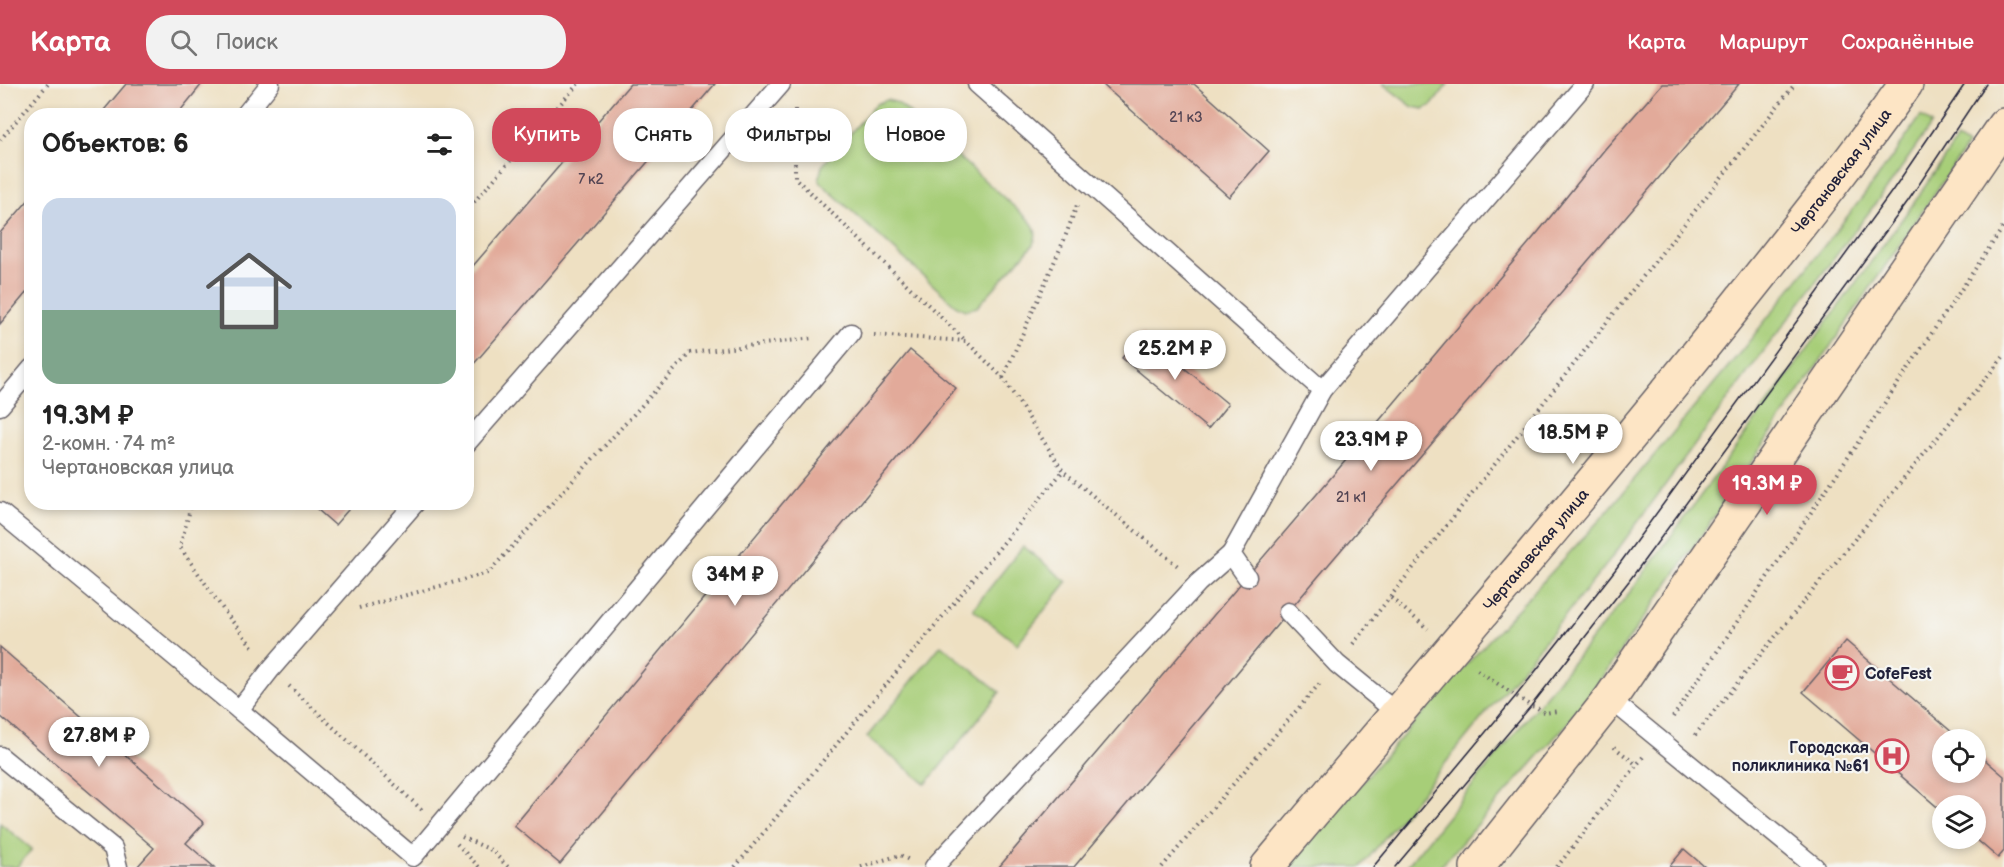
<!DOCTYPE html>
<html lang="ru">
<head>
<meta charset="utf-8">
<style>
  :root { --surface:#fff; --page:#f2f2f2; --text:#222; --muted:#767676; --line:#e0e0e0; --accent:#d1495b }
  body { margin:0; font-family:"Balsamiq Sans",sans-serif; background:var(--page); color:var(--text); height:100vh; display:flex; flex-direction:column; font-size:22px; white-space:nowrap }
  * { box-sizing:border-box; margin:0 }
  p { font-size:20px; color:var(--muted) }
  .icon { flex:none; width:33px; height:33px; fill:none; stroke:currentColor; stroke-width:2; stroke-linecap:round; stroke-linejoin:round }
  .map { position:relative; flex:1; overflow:hidden }
  .details { position:absolute; left:24px; top:24px; width:450px; height:402px; display:flex; flex-direction:column; background:var(--surface); border-radius:24px; box-shadow:0 3px 9px #0003 }
  .details>* { flex:none }
  .top-card { position:absolute; left:492px; top:24px; width:570px; height:54px; display:flex; gap:12px }
  .tools { position:absolute; left:1932px; top:645px; display:grid; gap:12px }
  .tools a { display:grid; place-items:center; width:54px; height:54px; border-radius:50%; background:var(--surface); box-shadow:0 3px 9px #0003; font-size:30px }
  .price { position:absolute; translate:-50% -51px; padding:0 14px; border-radius:21px; background:#fff; color:#222; font-size:20px; line-height:39px; filter:drop-shadow(0 2px 3px #0008) }
  .price::after { content:''; position:absolute; left:50%; top:36px; width:18px; height:14px; margin-left:-9px; background:inherit; clip-path:polygon(0 0,100% 0,50% 100%) }
  .price.on { background:var(--accent); color:#fff }
  ul { padding:0; list-style:none }
  li { display:grid; align-content:center; gap:12px; height:318px; padding:0 18px }
  li+li { border-top:2px solid var(--line) }
  li span { display:grid; place-items:center; height:186px; border-radius:18px; color:#555 }
  li>.icon { margin-inline-start:auto }
  span .icon { width:108px; height:108px; fill:#fffc; stroke-width:1 }
  li b { font-size:26px }
  h2 { display:flex; justify-content:space-between; align-items:center; height:72px; padding:0 18px; font-size:26px }
  .chip { padding:0 21px; border-radius:24px; background:var(--surface); box-shadow:0 3px 9px #0003; font-size:21px; line-height:54px }
  .chip.on { background:var(--accent); color:#fff }
  header { display:flex; align-items:center; gap:36px; box-sizing:border-box; height:84px; padding:0 30px; background:var(--accent); color:#fff }
  header strong { font-size:28px }
  nav { display:flex; gap:33px; margin-inline-start:auto; font-size:21px }
  .search { width:420px; height:54px; background:var(--page); display:flex; align-items:center; gap:15px; box-sizing:border-box; padding:0 21px; border-radius:24px; color:var(--muted); font-size:22px }
  .map>svg:first-child { display:block }
  .green { fill:#a7ce78; stroke:#64785a; stroke-width:1.5 }
  .building { fill:#e2aa9a }
  .lines { fill:none; stroke-linecap:round; stroke-linejoin:round }
  .lane-casing { stroke:#69646a; stroke-width:21 }
  .secondary-casing { stroke:#69646a; stroke-width:36 }
  .path { stroke:#69646a; stroke-width:4; stroke-dasharray:1.5 4.5; stroke-linecap:butt }
  .lane { stroke:#fff; stroke-width:18 }
  .secondary { stroke:#fde5c5; stroke-width:33 }
  .tram { stroke:#22223b; stroke-width:1.5 }
  .labels { text-anchor:middle; stroke-width:4.5; stroke-linejoin:round; paint-order:stroke }
  .number-label { font-size:14px; fill:#524453 }
  .street-label { font-size:16px; fill:#22223b; stroke:#f6f6f2 }
  .poi-label { font-size:16px; font-weight:bold; fill:#22223b; stroke:#f6f6f2; text-anchor:start }
</style>
</head>
<body>
<header>
<strong>Карта</strong>
<div class="search"><svg class="icon" aria-label="search" viewBox="0 0 24 24"><circle cx="10" cy="10" r="6"/><path d="M15 15l6 6"/></svg>Поиск</div>
<nav><a>Карта</a><a>Маршрут</a><a>Сохранённые</a></nav>
</header>
<div class="map">
<svg width="2004" height="783" viewBox="0 0 2004 783">
  <rect width="100%" height="100%" fill="#f6f6f2"/>
  <filter id="ink" filterUnits="userSpaceOnUse"><feTurbulence type="fractalNoise" baseFrequency=".0167" numOctaves="2"/><feDisplacementMap in="SourceGraphic" scale="12" xChannelSelector="R" yChannelSelector="G"/><feConvolveMatrix kernelMatrix="1 2 1 2 8 2 1 2 1" color-interpolation-filters="sRGB"/></filter>
  <filter id="wash" filterUnits="userSpaceOnUse"><feTurbulence type="fractalNoise" baseFrequency=".008" numOctaves="4" result="noise"/><feDisplacementMap in="SourceGraphic" scale="24" xChannelSelector="R" yChannelSelector="G"/><feGaussianBlur stdDeviation="1.35" result="paint"/><feColorMatrix in="noise" values="0 0 0 0 0 0 0 0 0 0 0 0 0 0 0 0 0 1.4 0 .05"/><feComposite in="paint" operator="in"/></filter>
  <g filter="url(#wash)">
    <rect width="100%" height="100%" fill="#eee0c2"/>
    <g class="green">
      <path d="M1383,0H1448L1432,21L1424,25L1413,23Z"/>
      <path d="M887,16L898,19L1029,136C1037,144 1038,152 1032,162L977,223L965,226L955,221L821,99L819,94L822,82L876,20Z"/>
      <path d="M1921,32L1932,40L1888,103L1757,276L1607,480L1361,783H1286L1467,580L1606,429L1743,265L1876,96Z"/>
      <path d="M1957,55L1967,62L1682,480L1605,589L1574,632L1440,783H1406L1634,503L1913,120Z"/>
      <path d="M1023,462L1067,498L1017,560L973,525Z"/>
      <path d="M941,561L1000,608L926,700L867,653Z"/>
      <path d="M0,739L32,765L17,783H0Z"/>
    </g>
    <g id="blocks">
      <g class="building">
        <path d="M126,0H202L176,32H99Z"/>
        <path d="M630,0H715L466,289V190Z"/>
        <path d="M1102,0H1194L1269,67L1229,113Z"/>
        <path d="M1662,0H1739L1288,528L1074,783H999L1346,376L1539,147L1605,65Z"/>
        <path d="M32,112V202L0,240V149Z"/>
        <path d="M1142,249L1228,320L1208,345L1122,274Z"/>
        <path d="M910,266L956,304L560,780L514,742Z"/>
        <path d="M309,418H355L335,441Z"/>
        <path d="M1846,557L1961,656H1942V688H1976V668L2004,692V767L1998,774L1976,755V722H1942V727L1803,608Z"/>
        <path d="M0,563L204,739L186,759L214,783H137L154,764L0,632Z"/>
        <path d="M1684,765L1705,783H1669Z"/>
      </g>
    </g>
  </g>
  <g filter="url(#ink)">
    <use href="#blocks" fill-opacity="0" stroke="#69646a" stroke-width="1.5"/>
    <g class="lines">
      <defs>
        <g id="lane">
          <path d="M977,0L1322,306"/>
          <path d="M244,32L270,0"/>
          <path d="M0,322L32,284"/>
          <path d="M466,360L781,0"/>
          <path d="M0,428L239,626L271,585L416,418"/>
          <path d="M1247,493L1231,470L1322,306L1585,0"/>
          <path d="M1288,528L1337,580L1397,629"/>
          <path d="M1610,615L1815,783"/>
          <path d="M239,626L413,773L851,249"/>
          <path d="M0,672L113,764L118,783"/>
          <path d="M934,783L1198,499L1231,470"/>
        </g>
        <g id="secondary">
          <path id="s1" d="M1267,783C1425,595 1586,410 1739,218C1796,146 1853,75 1906,0"/>
          <path d="M1477,783L1610,615L2004,41"/>
        </g>
      </defs>
      <use href="#lane" class="lane-casing"/>
      <use href="#secondary" class="secondary-casing"/>
      <g class="path">
        <path d="M795,25V94L965,256"/>
        <path d="M0,56L48,0"/>
        <path d="M466,127L578,0"/>
        <path d="M874,251L966,257L1003,294L1063,387L1179,483"/>
        <path d="M1003,294L1064,156L1077,121"/>
        <path d="M192,418L180,463L225,528L255,566"/>
        <path d="M1391,514L1428,545"/>
        <path d="M359,524L488,489L690,269L813,254"/>
        <path d="M1353,560L1795,0"/>
        <path d="M1477,586L1531,622L1536,623L1545,629L1558,627"/>
        <path d="M289,602L422,726"/>
        <path d="M1673,633L2004,142"/>
        <path d="M1695,651L2004,272"/>
        <path d="M1614,663L1637,681"/>
        <path d="M462,753L491,766L508,783"/>
        <path d="M457,760L479,783"/>
        <path d="M735,783L1063,387"/>
        <path d="M861,783L900,771L911,777"/>
        <path d="M1162,783L1321,598"/>
        <path d="M1557,783L1643,673"/>
      </g>
      <use href="#lane" class="lane"/>
      <use href="#secondary" class="secondary"/>
      <g class="tram">
        <path d="M1373,783L1516,612L1615,486L1892,107L1965,0"/>
        <path d="M1395,783L1531,622L1629,497L1908,117L1986,0"/>
      </g>
    </g>
  </g>
  <defs>
    <symbol id="cafe-ring" viewBox="-11 -11 22 22"><circle r="9.5" fill="#f6f6f2" stroke="#d1495b" stroke-width="1.5"/><path d="M-5.5-4.5H6V0H3Q3 3.5 0 3.5H-2.5Q-5.5 3.5-5.5 0ZM3-3.2v2h1.7v-2ZM-6 4.5H4V6H-6Z" fill="#d1495b"/></symbol>
    <symbol id="hospital-ring" viewBox="-11 -11 22 22"><circle r="9.5" fill="#f6f6f2" stroke="#d1495b" stroke-width="1.5"/><path d="M-5-5h3v3.5h4V-5h3V5h-3V1.5h-4V5h-3Z" fill="#d1495b"/></symbol>
  </defs>
  <g fill-rule="evenodd">
    <use href="#cafe-ring" x="1823" y="570" width="38" height="38"/>
    <use href="#hospital-ring" x="1873" y="653" width="38" height="38"/>
  </g>
  <g class="labels">
    <g class="number-label">
      <text x="1186" y="38">21 к3</text>
      <text x="591" y="100">7 к2</text>
      <text x="1351" y="418">21 к1</text>
    </g>
    <g class="street-label">
      <text dy="6" stroke="none"><textPath href="#s1" startOffset="902">Чертановская улица</textPath></text>
      <text dy="6" stroke="none"><textPath href="#s1" startOffset="416">Чертановская улица</textPath></text>
    </g>
    <g class="poi-label">
      <text x="1865" y="595">CofeFest</text>
      <text x="1869" y="669" text-anchor="end">Городская<tspan x="1869" dy="18">поликлиника №61</tspan></text>
    </g>
  </g>
</svg>
<div class="tools">
<a><svg class="icon" aria-label="locate" viewBox="0 0 24 24"><circle cx="12" cy="12" r="6"/><path d="M12 2v4M12 18v4M2 12h4M18 12h4"/></svg></a>
<a><svg class="icon" aria-label="layers" viewBox="0 0 24 24"><path d="M12 4l9 5-9 5-9-5zM3 14l9 5 9-5"/></svg></a>
</div>
<b class="price" style="left:1175px;top:297px">25.2M ₽</b>
<b class="price" style="left:1573px;top:381px">18.5M ₽</b>
<b class="price" style="left:1371px;top:388px">23.9M ₽</b>
<b class="price on" style="left:1767px;top:432px">19.3M ₽</b>
<b class="price" style="left:735px;top:523px">34M ₽</b>
<b class="price" style="left:99px;top:684px">27.8M ₽</b>
<div class="top-card">
<a class="chip on">Купить</a>
<a class="chip">Снять</a>
<a class="chip">Фильтры</a>
<a class="chip">Новое</a>
</div>
<section class="details">
<h2>Объектов: 6<svg class="icon" aria-label="filters" viewBox="0 0 24 24"><path d="M4 7h16M4 17h16"/><circle cx="9" cy="7" r="2"/><circle cx="15" cy="17" r="2"/></svg></h2>
<ul>
<li><span style="background:linear-gradient(#c9d6e8 60%,#7fa58c 0)"><svg class="icon" aria-label="home" viewBox="0 0 24 24"><path d="M3 11l9-7 9 7M6 9v11h12V9"/></svg></span><div><b>19.3M ₽</b><p>2-комн. · 74 m²</p><p>Чертановская улица</p></div></li>
</ul>
</section>
</div>
</body>
</html>
